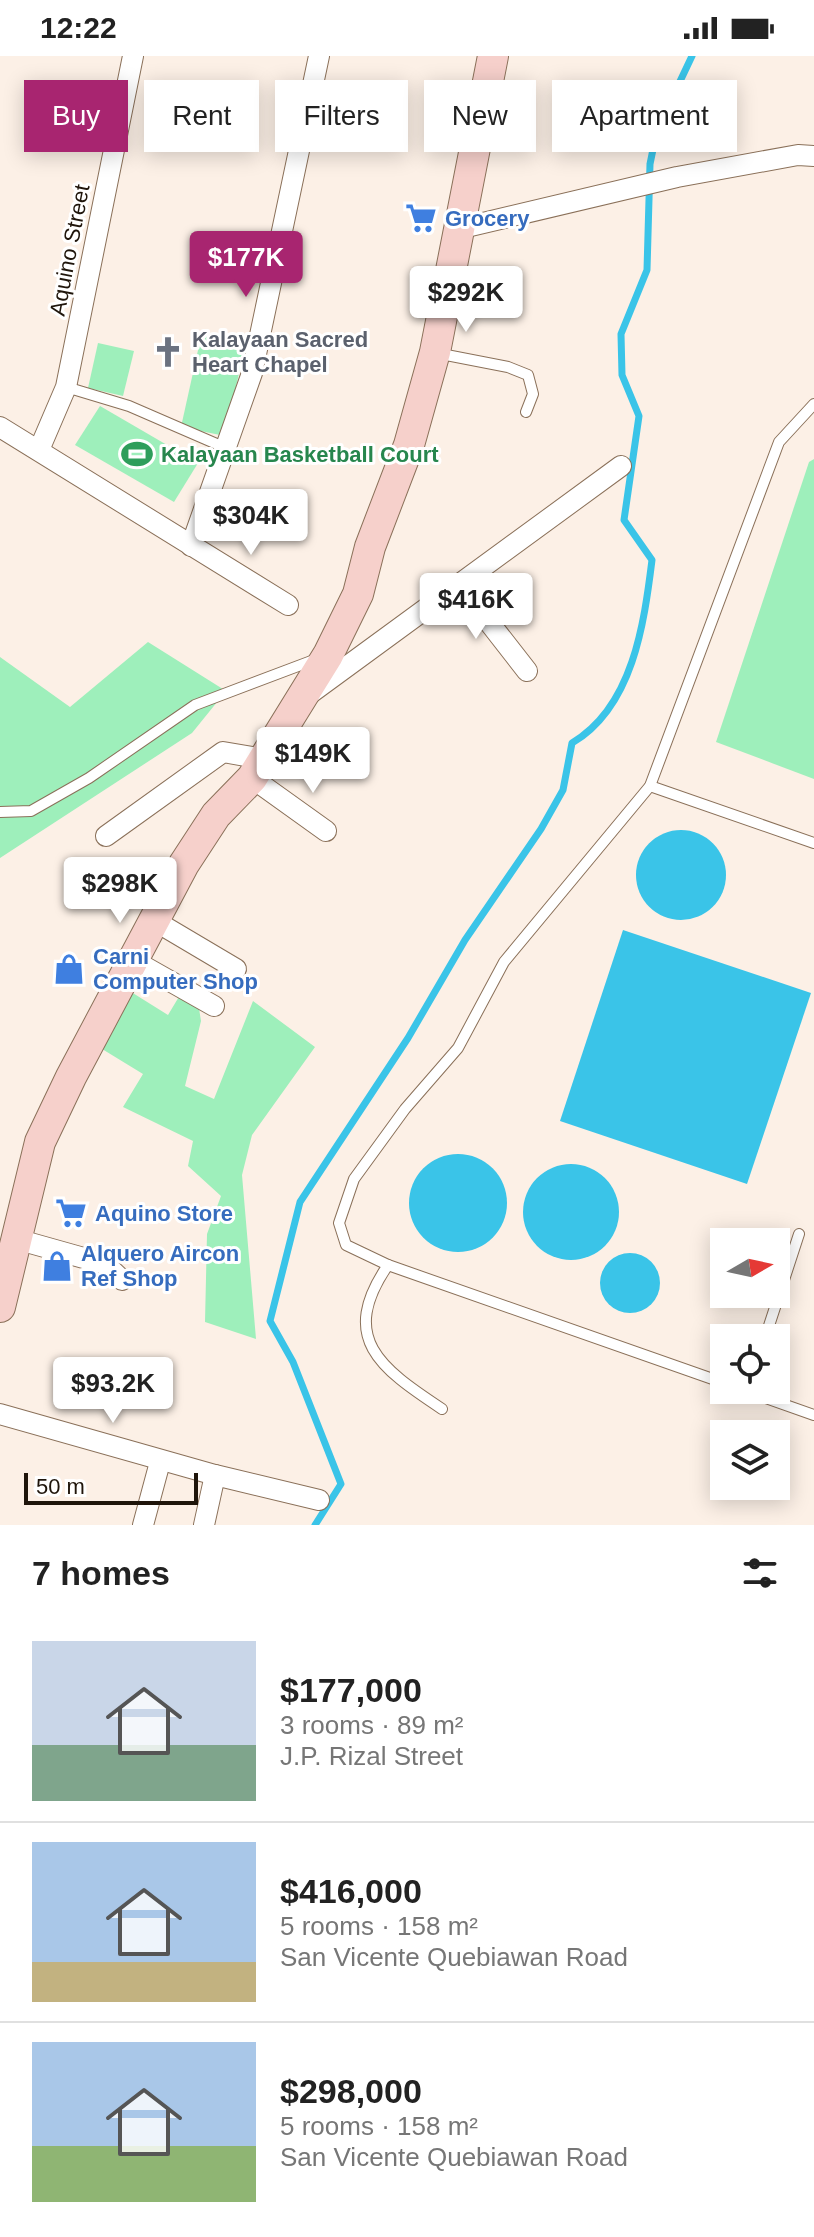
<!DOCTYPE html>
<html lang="en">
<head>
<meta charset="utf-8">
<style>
  :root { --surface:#fff; --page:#f6f6f6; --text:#222; --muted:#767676; --line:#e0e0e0; --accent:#a82570 }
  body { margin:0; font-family:Arial,sans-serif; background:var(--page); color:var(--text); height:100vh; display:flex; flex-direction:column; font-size:30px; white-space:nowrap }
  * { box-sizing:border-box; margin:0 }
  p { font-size:26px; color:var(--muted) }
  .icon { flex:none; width:44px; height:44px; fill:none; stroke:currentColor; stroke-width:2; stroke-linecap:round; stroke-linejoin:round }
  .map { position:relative; height:1469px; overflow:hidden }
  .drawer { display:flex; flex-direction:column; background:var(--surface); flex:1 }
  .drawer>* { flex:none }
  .hud { position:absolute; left:24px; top:24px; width:766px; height:72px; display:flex; gap:16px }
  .needle { width:52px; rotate:81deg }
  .controls { position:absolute; left:710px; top:1172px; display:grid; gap:16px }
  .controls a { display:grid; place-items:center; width:80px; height:80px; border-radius:0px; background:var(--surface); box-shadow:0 4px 20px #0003; font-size:40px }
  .scale { position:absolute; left:24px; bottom:20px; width:174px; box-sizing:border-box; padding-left:8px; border:4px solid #1f150b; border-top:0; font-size:22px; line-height:28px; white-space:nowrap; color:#1f150b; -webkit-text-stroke:6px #fff; paint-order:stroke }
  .price { position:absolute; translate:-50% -68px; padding:0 18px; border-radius:8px; background:#fff; color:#222; font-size:26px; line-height:52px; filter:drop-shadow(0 2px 4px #0008) }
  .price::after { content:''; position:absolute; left:50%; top:48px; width:24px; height:18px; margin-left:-12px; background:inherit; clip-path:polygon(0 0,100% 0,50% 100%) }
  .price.on { background:var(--accent); color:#fff }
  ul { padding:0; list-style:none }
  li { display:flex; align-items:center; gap:24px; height:200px; padding:0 32px }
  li+li { border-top:2px solid var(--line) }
  li span { display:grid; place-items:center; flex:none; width:224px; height:160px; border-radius:0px; color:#555 }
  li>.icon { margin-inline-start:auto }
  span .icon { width:96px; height:96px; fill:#fffc; stroke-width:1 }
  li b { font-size:34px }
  h2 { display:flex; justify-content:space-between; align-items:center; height:96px; padding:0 32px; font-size:34px }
  .pill { padding:0 28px; border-radius:0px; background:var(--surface); box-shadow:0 4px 20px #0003; font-size:28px; line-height:72px }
  .pill.on { background:var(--accent); color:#fff }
  .status { display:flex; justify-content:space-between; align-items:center; height:56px; padding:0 40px; background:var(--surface); direction:ltr }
  .status svg { height:22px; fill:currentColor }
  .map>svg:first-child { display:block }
  .green { fill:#9eefbb }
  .water { fill:#3ac4e8 }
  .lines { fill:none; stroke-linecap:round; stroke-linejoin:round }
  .stream { stroke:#3ac4e8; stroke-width:7 }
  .lane-casing { stroke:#8a7059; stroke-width:12 }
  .street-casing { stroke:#8a7059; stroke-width:22 }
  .secondary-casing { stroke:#8a7059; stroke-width:32 }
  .lane { stroke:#fff; stroke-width:10 }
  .street { stroke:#fff; stroke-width:20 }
  .secondary { stroke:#f6d0cb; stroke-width:30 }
  .labels { text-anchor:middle; stroke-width:6; stroke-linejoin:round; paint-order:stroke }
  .shop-label { font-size:22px; font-weight:bold; fill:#366cbe; stroke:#fff; text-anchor:start }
  .street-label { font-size:22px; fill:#1f150b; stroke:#fff }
  .worship-label { font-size:22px; font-weight:bold; fill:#5b616d; stroke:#fff; text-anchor:start }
  .leisure-label { font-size:22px; font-weight:bold; fill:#27864d; stroke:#fff; text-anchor:start }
</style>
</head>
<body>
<div class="status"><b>12:22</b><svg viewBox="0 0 49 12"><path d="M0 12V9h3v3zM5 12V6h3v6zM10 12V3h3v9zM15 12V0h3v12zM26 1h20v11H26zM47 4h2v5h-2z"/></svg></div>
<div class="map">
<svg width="814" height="1469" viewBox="0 0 814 1469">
  <rect width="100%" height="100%" fill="#fcf0e6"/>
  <g class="green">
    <path d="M202,276L246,286L225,380L181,371Z"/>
    <path d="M98,287L134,295L123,340L88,332Z"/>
    <path d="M100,350L198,407L174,446L75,389Z"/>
    <path d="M814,403V723L716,686L809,406Z"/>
    <path d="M148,586L226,635L192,677L0,802V601L70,651Z"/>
    <path d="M120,929L168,959L183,934L197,940L201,965L185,1030L214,1043L253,945L315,991L252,1079L242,1119L256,1283L205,1266L207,1178L221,1140L188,1110L193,1085L123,1051L143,1018L89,985Z"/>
  </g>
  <g class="water">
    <circle cx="681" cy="819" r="45"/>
    <path d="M623,874L811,937L747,1128L560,1065Z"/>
    <circle cx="458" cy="1147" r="49"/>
    <circle cx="571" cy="1156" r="48"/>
    <circle cx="630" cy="1227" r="30"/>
  </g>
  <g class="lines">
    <path class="stream" d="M315,1469L341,1428L293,1306L270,1265L300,1146L408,982L465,884L541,773L563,734L572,687C633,651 644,568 652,504L624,464L639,360L622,319L621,278L647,214L650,108L657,74L692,0"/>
    <defs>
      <g id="lane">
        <path d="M436,297L508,311L528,319L533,338L526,356"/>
        <path d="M66,331L129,350L226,392"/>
        <path d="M650,730L814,787"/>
        <path d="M0,756L31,755L89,722L195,649L314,604"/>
        <path d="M388,1209C338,1282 380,1312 442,1353"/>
        <path d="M765,1282L799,1178"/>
        <path d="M724,1327L388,1209L346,1189L339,1167L354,1123L405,1053L458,992L504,906L650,730L779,386L814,348"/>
        <path d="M743,1334L814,1359"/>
      </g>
      <g id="street">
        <path d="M462,172L677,121L798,99L814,100"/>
        <path d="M0,371L288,549"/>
        <path d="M39,394L66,331L133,0"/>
        <path d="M191,490L252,317L319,0"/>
        <path d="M460,529L527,615"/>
        <path d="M308,639L621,410"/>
        <path d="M252,722L326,775"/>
        <path d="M106,780L223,696L263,703"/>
        <path d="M155,865L236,913"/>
        <path d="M131,903L214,950"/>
        <path d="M16,1183L105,1208L122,1224"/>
        <path d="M0,1358L215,1419"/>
        <path d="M143,1469L160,1406"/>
        <path d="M204,1469L215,1419L319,1444"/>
      </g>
      <path id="secondary" d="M0,1251L40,1086L71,1021L184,808L216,759L252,722L328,599L358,538L370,491L409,389L435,296L493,0"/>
    </defs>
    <use href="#lane" class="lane-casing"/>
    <use href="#street" class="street-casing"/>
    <use href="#secondary" class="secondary-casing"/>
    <use href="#lane" class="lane"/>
    <use href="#street" class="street"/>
    <use href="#secondary" class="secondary"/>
  </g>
  <defs>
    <symbol id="supermarket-bare" viewBox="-9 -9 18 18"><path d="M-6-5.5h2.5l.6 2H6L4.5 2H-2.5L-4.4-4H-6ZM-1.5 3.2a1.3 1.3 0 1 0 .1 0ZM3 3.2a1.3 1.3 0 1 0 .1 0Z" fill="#3f7fe0" stroke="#fff" stroke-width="2.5" paint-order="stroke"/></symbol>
    <symbol id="church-bare" viewBox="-9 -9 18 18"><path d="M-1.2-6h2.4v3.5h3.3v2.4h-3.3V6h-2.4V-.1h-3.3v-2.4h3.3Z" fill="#6b7280" stroke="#fff" stroke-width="2.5" paint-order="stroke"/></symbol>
    <symbol id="stadium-bare" viewBox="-9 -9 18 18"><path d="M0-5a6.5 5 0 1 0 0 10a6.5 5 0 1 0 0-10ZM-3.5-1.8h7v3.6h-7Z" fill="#2e9e5b" stroke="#fff" stroke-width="2.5" paint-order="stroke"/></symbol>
    <symbol id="shop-bare" viewBox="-9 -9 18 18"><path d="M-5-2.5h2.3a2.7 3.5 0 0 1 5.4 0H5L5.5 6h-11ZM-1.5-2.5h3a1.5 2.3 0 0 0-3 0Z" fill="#3f7fe0" stroke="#fff" stroke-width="2.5" paint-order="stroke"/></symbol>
  </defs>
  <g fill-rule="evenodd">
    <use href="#supermarket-bare" x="399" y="140" width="44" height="44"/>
    <use href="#church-bare" x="146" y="274" width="44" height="44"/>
    <use href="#stadium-bare" x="115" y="376" width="44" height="44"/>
    <use href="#shop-bare" x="47" y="891" width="44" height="44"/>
    <use href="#supermarket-bare" x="49" y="1135" width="44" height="44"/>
    <use href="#shop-bare" x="35" y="1188" width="44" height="44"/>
  </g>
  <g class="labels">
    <g class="shop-label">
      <text x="445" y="170">Grocery</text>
      <text x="93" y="908">Carni<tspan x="93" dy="25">Computer Shop</tspan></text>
      <text x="95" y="1165">Aquino Store</text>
      <text x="81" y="1205">Alquero Aircon<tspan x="81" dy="25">Ref Shop</tspan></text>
    </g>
    <g class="street-label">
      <text transform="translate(69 194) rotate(-79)" y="8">Aquino Street</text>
    </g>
    <g class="worship-label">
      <text x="192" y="291">Kalayaan Sacred<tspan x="192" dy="25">Heart Chapel</tspan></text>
    </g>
    <g class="leisure-label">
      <text x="161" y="406">Kalayaan Basketball Court</text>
    </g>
  </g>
</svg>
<div class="controls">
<a><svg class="needle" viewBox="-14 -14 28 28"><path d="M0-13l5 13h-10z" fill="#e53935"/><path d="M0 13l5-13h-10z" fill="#767676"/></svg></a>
<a><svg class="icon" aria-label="locate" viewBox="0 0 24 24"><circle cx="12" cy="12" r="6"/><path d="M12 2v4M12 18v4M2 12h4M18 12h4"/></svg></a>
<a><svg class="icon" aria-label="layers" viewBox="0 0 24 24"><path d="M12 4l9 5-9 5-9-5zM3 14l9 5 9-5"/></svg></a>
</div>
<div class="scale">50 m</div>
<b class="price on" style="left:246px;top:243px">$177K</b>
<b class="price" style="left:466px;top:278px">$292K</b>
<b class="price" style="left:251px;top:501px">$304K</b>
<b class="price" style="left:476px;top:585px">$416K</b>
<b class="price" style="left:313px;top:739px">$149K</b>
<b class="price" style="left:120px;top:869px">$298K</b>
<b class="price" style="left:113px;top:1369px">$93.2K</b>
<div class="hud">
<a class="pill on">Buy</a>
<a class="pill">Rent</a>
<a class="pill">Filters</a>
<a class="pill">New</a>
<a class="pill">Apartment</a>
</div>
</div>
<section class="drawer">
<h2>7 homes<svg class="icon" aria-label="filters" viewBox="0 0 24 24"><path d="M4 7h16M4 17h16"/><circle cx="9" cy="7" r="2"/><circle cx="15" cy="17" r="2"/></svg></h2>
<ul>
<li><span style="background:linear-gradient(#c9d6e8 65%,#7fa58c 0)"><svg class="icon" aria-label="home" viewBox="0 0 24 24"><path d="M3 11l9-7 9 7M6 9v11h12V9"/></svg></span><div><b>$177,000</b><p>3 rooms · 89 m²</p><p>J.P. Rizal Street</p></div></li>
<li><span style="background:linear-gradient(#a9c7e8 75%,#c2b280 0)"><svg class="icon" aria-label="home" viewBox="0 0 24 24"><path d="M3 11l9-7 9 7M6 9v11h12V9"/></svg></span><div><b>$416,000</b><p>5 rooms · 158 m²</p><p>San Vicente Quebiawan Road</p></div></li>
<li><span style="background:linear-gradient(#a9c7e8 65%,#8fb573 0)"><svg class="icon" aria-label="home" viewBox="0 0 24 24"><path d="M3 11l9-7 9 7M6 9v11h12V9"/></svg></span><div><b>$298,000</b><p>5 rooms · 158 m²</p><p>San Vicente Quebiawan Road</p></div></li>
</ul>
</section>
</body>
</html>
